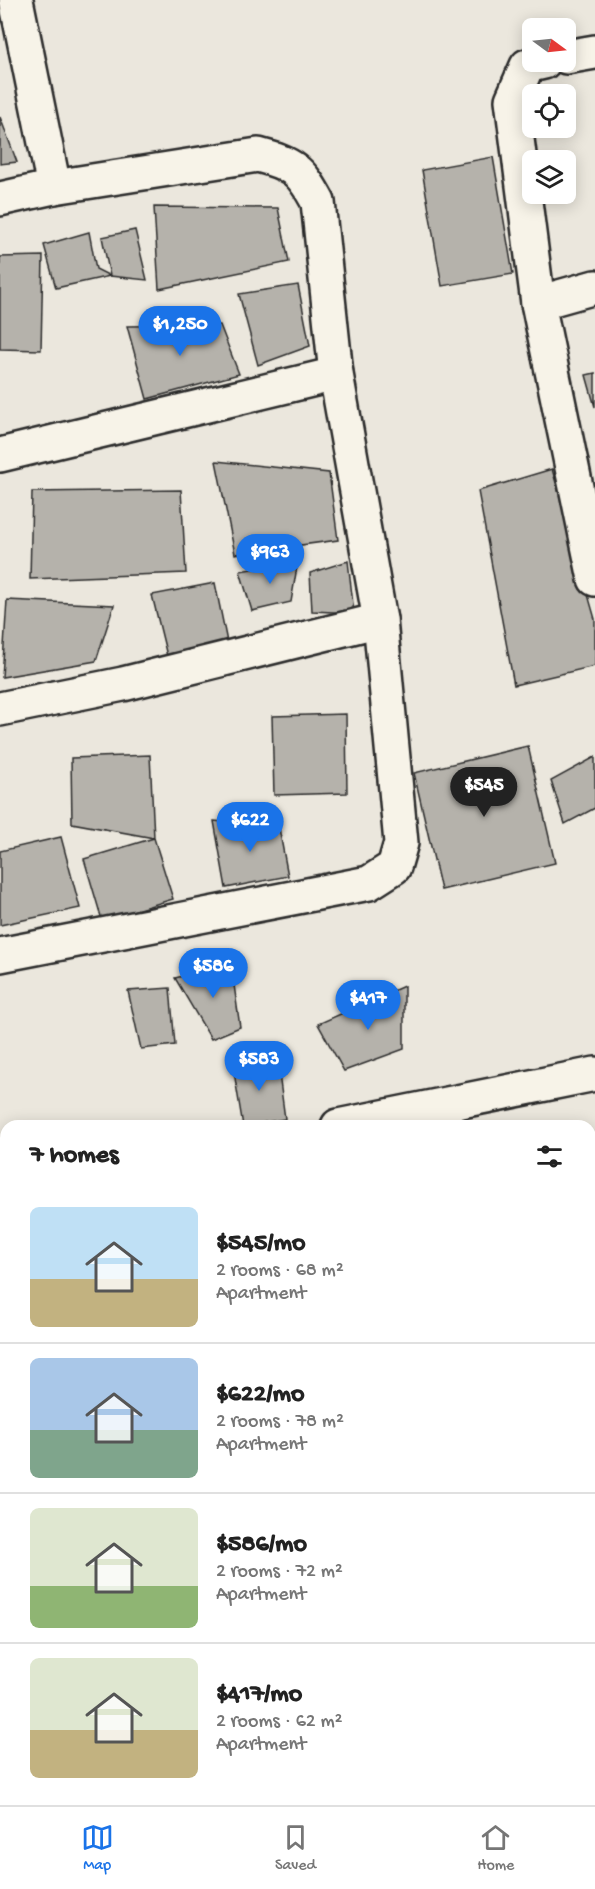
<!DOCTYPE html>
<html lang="en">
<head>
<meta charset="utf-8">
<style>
  :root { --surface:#fff; --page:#f6f6f6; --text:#222; --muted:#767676; --line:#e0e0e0; --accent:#1a73e8 }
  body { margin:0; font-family:"Gochi Hand",sans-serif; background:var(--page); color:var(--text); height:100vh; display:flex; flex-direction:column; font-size:22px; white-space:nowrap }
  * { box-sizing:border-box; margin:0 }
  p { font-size:20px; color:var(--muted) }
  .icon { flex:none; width:33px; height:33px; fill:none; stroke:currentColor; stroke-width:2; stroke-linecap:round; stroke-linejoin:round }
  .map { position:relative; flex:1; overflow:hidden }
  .side { position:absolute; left:0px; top:1120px; width:596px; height:686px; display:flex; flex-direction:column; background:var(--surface); border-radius:18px 18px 0 0; box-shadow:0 3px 15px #0003 }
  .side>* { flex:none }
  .needle { width:39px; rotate:105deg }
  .buttons { position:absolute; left:522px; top:18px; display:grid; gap:12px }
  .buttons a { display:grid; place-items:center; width:54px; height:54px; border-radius:9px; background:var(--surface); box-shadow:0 3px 15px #0003; font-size:30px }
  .price { position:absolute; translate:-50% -51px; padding:0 14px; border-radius:21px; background:var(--accent); color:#fff; font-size:20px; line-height:39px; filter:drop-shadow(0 2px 3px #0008) }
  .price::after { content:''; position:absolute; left:50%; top:36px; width:18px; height:14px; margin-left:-9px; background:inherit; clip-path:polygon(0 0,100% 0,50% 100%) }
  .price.on { background:#222; color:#fff }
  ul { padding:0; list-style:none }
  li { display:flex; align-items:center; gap:18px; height:150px; padding:0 30px }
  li+li { border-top:2px solid var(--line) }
  li span { display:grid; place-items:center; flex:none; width:168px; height:120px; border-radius:9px; color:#555 }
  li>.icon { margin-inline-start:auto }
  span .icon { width:72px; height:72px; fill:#fffc; stroke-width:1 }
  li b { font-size:26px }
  h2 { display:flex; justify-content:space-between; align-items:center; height:72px; padding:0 30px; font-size:26px }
  .tab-bar { display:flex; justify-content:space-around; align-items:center; height:84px; border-top:2px solid var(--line); background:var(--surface); font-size:16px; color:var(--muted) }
  .tab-bar a { display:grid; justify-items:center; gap:3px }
  .tab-bar .on { color:var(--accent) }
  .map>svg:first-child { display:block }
  .building { fill:#b5b2ab; stroke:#2b2b2b; stroke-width:1.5 }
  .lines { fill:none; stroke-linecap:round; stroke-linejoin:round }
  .minor-casing { stroke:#2b2b2b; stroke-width:38 }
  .minor { stroke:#f7f3e8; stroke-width:33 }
</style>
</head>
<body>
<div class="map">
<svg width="595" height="1805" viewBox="0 0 595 1805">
  <rect width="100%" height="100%" fill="#ebe7dd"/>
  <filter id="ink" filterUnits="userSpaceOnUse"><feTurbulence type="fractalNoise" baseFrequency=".0167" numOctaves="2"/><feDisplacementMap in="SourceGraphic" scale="12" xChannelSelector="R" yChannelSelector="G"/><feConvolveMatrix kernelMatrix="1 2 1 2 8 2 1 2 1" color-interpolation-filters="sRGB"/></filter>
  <g filter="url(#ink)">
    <g class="building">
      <path d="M0,117L17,162L0,164Z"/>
      <path d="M493,157L513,274L442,286L422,170Z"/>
      <path d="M154,207L278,208L289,262L159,289Z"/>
      <path d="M135,230L147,280L110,276L102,237Z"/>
      <path d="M89,232L96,269L110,276L56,288L44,245Z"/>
      <path d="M43,256L41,350L0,349V257Z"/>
      <path d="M298,285L310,346L258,365L239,294Z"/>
      <path d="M220,325L239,374L147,399L127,326Z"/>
      <path d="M595,373V407L586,375Z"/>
      <path d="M216,461L329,473L338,540L235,554Z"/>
      <path d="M552,469L595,619V666L514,685L478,491Z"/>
      <path d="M181,490L186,573L30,579L32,492Z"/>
      <path d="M298,561L291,602L252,611L240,571Z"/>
      <path d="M348,561L354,613L312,611L310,573Z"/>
      <path d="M215,583L227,642L167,656L152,595Z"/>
      <path d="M7,600L114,605L96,661L2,677Z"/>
      <path d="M346,714L347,793L274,795L272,716Z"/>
      <path d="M528,746L555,863L441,890L414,773Z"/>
      <path d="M150,755L154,838L72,823L71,758Z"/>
      <path d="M595,757V808L565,824L551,781Z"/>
      <path d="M214,821L279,828L288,876L226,888Z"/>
      <path d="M61,837L80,908L0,925V851Z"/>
      <path d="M154,838L173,899L102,920L84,859Z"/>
      <path d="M231,964L240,1027L211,1039L175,978Z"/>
      <path d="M404,986V1049L344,1071L318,1024Z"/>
      <path d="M170,988L175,1045L141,1049L128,991Z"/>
      <path d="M277,1059L285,1119L243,1126L233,1066Z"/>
    </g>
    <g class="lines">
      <defs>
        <g id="minor">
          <path d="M16,0L54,187"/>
          <path d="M566,57L595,52"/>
          <path d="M544,62L527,66L512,100L538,303L595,579"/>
          <path d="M0,199L54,187L258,155C293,164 301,170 318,202L336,374L380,620L401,843L394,867L369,883L0,955"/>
          <path d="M538,303L595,287"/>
          <path d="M0,455L336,374"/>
          <path d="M0,709L123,684L380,620"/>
          <path d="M338,1126L595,1074"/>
          <path d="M0,1196L6,1195"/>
          <path d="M590,1502L595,1500"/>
          <path d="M0,1671L6,1670"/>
        </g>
      </defs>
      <use href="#minor" class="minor-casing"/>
      <use href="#minor" class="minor"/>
    </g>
  </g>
</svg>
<div class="buttons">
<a><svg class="needle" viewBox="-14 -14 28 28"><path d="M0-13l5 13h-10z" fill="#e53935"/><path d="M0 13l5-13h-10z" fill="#767676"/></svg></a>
<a><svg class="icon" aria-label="locate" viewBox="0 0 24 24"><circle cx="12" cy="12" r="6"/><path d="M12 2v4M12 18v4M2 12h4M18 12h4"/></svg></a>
<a><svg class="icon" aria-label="layers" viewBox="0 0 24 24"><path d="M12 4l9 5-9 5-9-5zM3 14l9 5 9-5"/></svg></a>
</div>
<b class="price" style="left:180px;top:357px">$1,250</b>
<b class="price" style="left:270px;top:585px">$963</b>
<b class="price on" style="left:484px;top:818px">$545</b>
<b class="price" style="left:250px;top:853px">$622</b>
<b class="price" style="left:213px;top:999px">$586</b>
<b class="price" style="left:368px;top:1031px">$417</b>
<b class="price" style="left:259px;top:1092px">$583</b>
<section class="side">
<h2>7 homes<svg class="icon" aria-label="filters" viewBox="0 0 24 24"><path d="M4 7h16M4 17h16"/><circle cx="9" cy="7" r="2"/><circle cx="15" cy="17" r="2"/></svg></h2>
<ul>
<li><span style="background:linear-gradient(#bfe0f5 60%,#c2b280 0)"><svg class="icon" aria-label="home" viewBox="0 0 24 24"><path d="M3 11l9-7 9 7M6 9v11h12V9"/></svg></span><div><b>$545/mo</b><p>2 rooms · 68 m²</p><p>Apartment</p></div></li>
<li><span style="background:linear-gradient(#a9c7e8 60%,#7fa58c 0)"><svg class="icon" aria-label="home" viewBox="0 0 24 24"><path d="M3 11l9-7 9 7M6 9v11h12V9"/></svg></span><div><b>$622/mo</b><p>2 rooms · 78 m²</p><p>Apartment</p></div></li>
<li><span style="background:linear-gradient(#dfe7d0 65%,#8fb573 0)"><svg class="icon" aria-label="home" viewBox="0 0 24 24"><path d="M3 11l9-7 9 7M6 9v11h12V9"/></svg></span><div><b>$586/mo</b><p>2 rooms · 72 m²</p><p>Apartment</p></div></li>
<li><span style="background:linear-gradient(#dfe7d0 60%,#c2b280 0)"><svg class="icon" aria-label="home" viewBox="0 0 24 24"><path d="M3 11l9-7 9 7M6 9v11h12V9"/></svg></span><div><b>$417/mo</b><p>2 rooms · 62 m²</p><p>Apartment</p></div></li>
</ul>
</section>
</div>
<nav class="tab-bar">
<a class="on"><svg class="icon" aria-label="map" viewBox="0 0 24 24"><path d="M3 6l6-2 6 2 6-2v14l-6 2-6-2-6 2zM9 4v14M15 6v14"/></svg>Map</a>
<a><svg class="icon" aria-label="saved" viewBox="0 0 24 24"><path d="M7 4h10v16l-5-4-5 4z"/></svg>Saved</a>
<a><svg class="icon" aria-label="home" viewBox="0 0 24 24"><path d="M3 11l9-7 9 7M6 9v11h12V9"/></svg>Home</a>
</nav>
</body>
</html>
